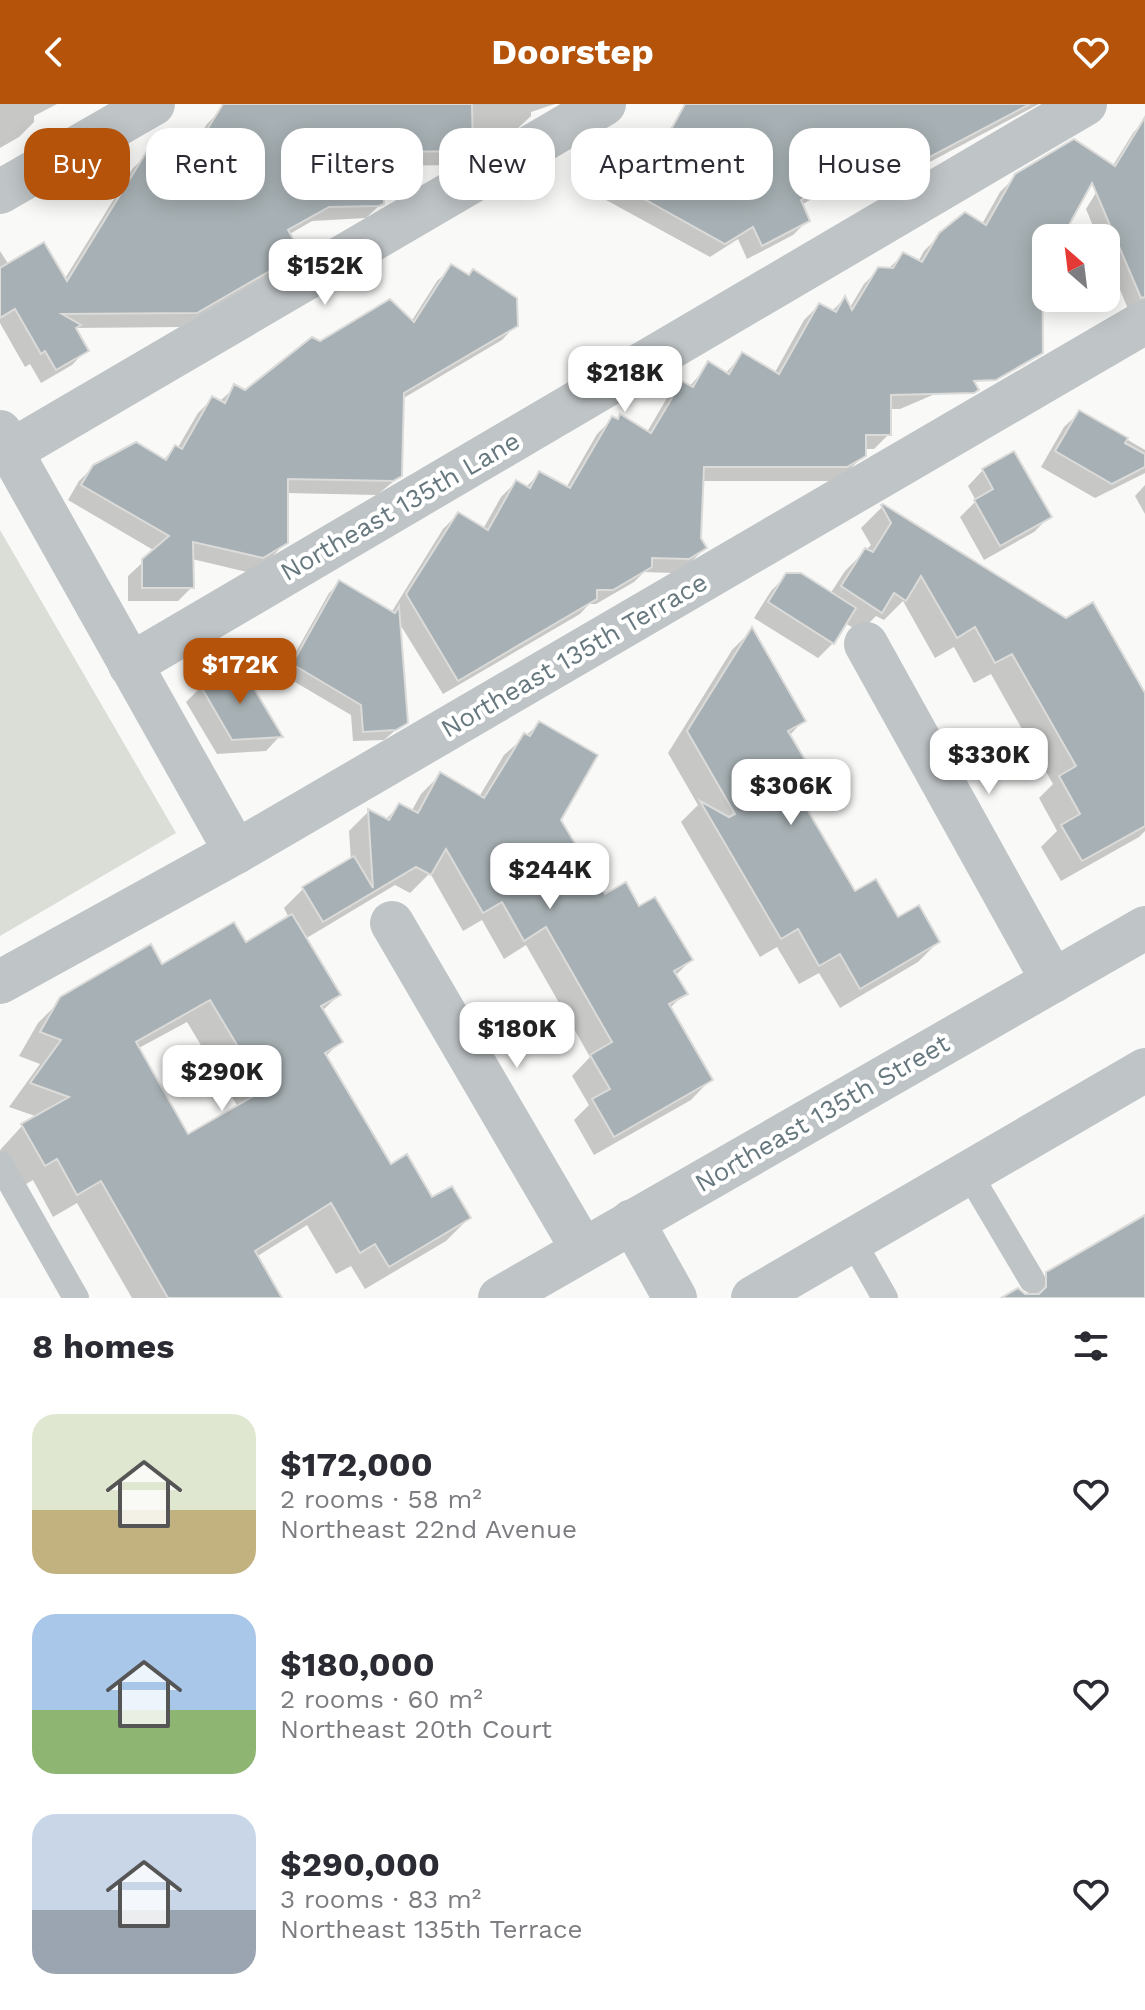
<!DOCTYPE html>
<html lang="en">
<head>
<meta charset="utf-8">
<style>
  :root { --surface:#fff; --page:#f7f7f7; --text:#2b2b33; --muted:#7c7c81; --accent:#b45309 }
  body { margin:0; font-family:"Work Sans",sans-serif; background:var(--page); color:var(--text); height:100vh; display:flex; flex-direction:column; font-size:30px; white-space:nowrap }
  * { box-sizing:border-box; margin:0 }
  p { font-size:26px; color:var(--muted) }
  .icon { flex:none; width:44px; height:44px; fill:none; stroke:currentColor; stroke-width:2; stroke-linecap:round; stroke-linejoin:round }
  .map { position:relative; height:1194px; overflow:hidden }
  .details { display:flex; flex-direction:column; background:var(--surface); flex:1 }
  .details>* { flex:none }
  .hud { position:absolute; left:24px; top:24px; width:1098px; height:72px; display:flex; gap:16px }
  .needle { width:52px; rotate:332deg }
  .buttons { position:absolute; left:1032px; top:120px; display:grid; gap:16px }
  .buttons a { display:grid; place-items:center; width:88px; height:88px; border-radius:16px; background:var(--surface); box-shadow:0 4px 20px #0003; font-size:40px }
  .price { position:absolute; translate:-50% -68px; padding:0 18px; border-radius:16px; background:#fff; color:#222; font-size:26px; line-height:52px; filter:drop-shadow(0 2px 4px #0008) }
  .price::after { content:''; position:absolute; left:50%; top:48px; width:24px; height:18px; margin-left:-12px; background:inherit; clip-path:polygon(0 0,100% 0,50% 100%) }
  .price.current { background:var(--accent); color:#fff }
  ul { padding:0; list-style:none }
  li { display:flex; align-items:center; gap:24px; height:200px; padding:0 32px }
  li span { display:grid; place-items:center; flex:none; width:224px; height:160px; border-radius:24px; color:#555 }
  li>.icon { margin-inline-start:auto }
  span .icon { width:96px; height:96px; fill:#fffc; stroke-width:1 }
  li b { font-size:34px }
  h2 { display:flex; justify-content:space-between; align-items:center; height:96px; padding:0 32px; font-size:34px }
  .tag { padding:0 28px; border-radius:24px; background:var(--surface); box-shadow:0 4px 20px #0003; font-size:28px; line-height:72px }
  .tag.current { background:var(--accent); color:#fff }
  header { display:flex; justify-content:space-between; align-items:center; height:104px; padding:0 32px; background:var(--accent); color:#fff; font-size:36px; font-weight:700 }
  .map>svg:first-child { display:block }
  .green { fill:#daded7 }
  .shadow { fill:#0003; fill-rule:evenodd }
  .building { fill:#a7b0b4; stroke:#dbdbda; stroke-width:2; fill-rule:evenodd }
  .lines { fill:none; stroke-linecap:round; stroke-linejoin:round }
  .service { stroke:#bfc4c6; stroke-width:26 }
  .minor { stroke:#bfc4c6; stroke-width:44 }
  .tertiary { stroke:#bfc4c6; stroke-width:44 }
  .labels { text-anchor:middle; stroke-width:8; stroke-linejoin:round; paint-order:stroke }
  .street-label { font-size:26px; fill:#67797f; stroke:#fff }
</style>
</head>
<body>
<header><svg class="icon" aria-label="back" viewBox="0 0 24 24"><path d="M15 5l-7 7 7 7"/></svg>Doorstep<svg class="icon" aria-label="heart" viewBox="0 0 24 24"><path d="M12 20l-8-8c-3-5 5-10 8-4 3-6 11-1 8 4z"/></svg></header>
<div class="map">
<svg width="1145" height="1194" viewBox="0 0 1145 1194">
  <rect width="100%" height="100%" fill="#f9f9f8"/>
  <path class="green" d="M0,426L176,729L0,832Z"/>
  <g class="shadow">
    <path d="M0,0H57L34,12V18L19,33L0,44Z"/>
    <path d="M236,0H555L531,8V12L514,28L471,29V46L457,61L382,62V99L366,114L312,117L288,131L298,148L283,163L180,223L74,224L86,246L72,261L41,279L30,260L25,263L0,219V147L9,161L64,176L133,64L161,39L186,53L207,20L222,5Z"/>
    <path d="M726,0H1039L858,96L847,76L801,101L808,116L793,131L747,155L738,135L710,153L597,91L620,49L635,34L656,46L663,31L678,17Z"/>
    <path d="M1145,16V198L1128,205L1106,152V134H1098L1086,105L1133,29Z"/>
    <path d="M1016,72L989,267L900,305H889V330L874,345H864V351L849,366L830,377H701L699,435L705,444L690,459L672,469L644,468L634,478L596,500H589L580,510L443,590L398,517L405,618L384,636L353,637L351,611L283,571L329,489L340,478L391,509L443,425L458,410L483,425L501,393L516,378L525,384L540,369L566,384L597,330L612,315L647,328L667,294L682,279L689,283L709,260L725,270L742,251L774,270L804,216L819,201L831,208L844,195L849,205L864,180L879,165H888L904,150L918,158L924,147L940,131L982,120L1000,88Z"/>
    <path d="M452,163L516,221L502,236L402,295L400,372L377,391L286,389V438L272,453L247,468L192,455V483L178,497H128V472L155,447L68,396L79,377L94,362L163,356L175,344L177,345L198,309L213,294L219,298L235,283L245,288L320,240L411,218L437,177Z"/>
    <path d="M1080,308L1145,346V369L1095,394L1041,363L1064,323Z"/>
    <path d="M983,366L1049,413L1034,428L984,456L960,413L976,397L968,382Z"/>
    <path d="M1145,381V410L1135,392Z"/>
    <path d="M883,402L1145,593V727L1139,733L1061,777L1041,743L1057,727L1039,694L1053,680L991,570L974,579L954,543L935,554L903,497L884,516L876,512L860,528L845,519L833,539L818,554L754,514L771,487L787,471L830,490L845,467L871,441L861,424Z"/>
    <path d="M752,526L804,616L789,632L807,664L791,680L854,790L938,838L918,858L840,904L819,869L799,880L777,843L760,853L681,718L698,701L668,649L732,546Z"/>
    <path d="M201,583L280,632L266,647L217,650L186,598Z"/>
    <path d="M540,619L558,716L604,793L639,805L691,856L675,872L685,889L669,905L710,976L691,996L594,1051L574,1016L589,1001L572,972L590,953L526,841L504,855L482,816L463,827L430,769L410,789L395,781L305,835L339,891L322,907L340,938L325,953L390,1063L432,1096L469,1114L446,1137L365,1185L351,1162L336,1170L307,1121L256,1153L279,1194H132L77,1099L53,1113L33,1076L21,1083L0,1046L22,1022L38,1013L9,1003L40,960L19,952L38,919L62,895L162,863L245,841L289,814L284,804L303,785L351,757L349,727L368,708L385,716L399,702L411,708L421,690L440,671L479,693L504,651ZM187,918L238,1003L187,1032L137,945Z"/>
    <path d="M1145,1113V1194H1006L1024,1192L1047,1170Z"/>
  </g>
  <g class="building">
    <path d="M223,0H472L473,47L384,48V100L379,102L329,103L288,126L301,149L197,209L62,210L81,221L76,224L89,247L56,266L45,247L41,250L15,205L0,214V164L44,138L67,177L147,47L153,50L161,36L190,53Z"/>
    <path d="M685,0H1030L873,83L862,63L801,96L810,117L762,142L753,123L725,140L610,76L634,32L660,46Z"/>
    <path d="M1145,13V193L1141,194L1092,79L1062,134H1042L1043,249L996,276L974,277L979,286L974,289L891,291V331H866V352L847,363H704L701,434L707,444L689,455L652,454V463L613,486H597V495L458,577L406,490L458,408L488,426L516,376L530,384L539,367L570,384L612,312L618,315L620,310L651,329L682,277L693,283L708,257L729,270L742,248L779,270L819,199L836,208L845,192L852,206L878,163L893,164L903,148L922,158L939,129L965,108L986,121L1015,70L1074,35L1115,62Z"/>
    <path d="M451,160L469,171L473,165L517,194L518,222L404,289L402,372L393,377L288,375V439L263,454L193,438L194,484H142V455L169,432L81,381L93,361L136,338L166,356L175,341L182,345L212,292L225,299L234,280L245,286L312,233L320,237L390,195L414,218Z"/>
    <path d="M1079,306L1128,334L1125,339L1145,350V363L1112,380L1055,347Z"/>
    <path d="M1014,347L1052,413L1000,442L974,396L993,385L982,365Z"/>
    <path d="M883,400L1066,514L1093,498L1145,589V722L1082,757L1061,721L1080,710L1059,672L1076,662L1012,550L995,559L975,523L957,534L921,472L906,497L894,489L882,509L841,482L865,444L873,448L891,419L881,401Z"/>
    <path d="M786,469H801L856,504L834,540L768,498Z"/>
    <path d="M339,476L395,509L399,502L408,619L396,626L363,628L361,601L292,560Z"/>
    <path d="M752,523L806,617L788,627L810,664L790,676L855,787L876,775L898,813L919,801L940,838L860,885L840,850L819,862L798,825L781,835L700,697L729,713L735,710L687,627Z"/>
    <path d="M240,561L283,633L232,636L200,581L235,562L238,566Z"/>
    <path d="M539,617L598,651L561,716L605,790L626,778L639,802L655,793L693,856L674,867L688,890L669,900L713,976L614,1033L592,995L610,985L590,951L612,938L546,823L524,837L502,798L483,809L446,745L431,771L416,763L323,818L302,783L354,752L373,784L368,705L389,716L399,699L418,709L440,668L484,694L524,629L530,632Z"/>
    <path d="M292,810L341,891L321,902L343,938L325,949L391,1060L407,1050L432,1093L452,1082L471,1114L389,1163L375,1140L360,1149L331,1099L255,1147L282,1194H168L101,1077L77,1091L57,1055L45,1062L21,1020L69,993L30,979L61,936L40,928L60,893L151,840L162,860L234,818L246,838ZM210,896L264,986L188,1030L136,938Z"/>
    <path d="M1145,1111V1194H1001L1018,1184L1025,1190H1039L1046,1183V1168Z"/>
  </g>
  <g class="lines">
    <g class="service">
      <path d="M0,1060L76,1194"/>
      <path d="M968,1068L1032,1176"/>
      <path d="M852,1136L885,1194"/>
    </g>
    <g class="minor">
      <path d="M0,88L153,0"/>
      <path d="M0,328L236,748"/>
      <path d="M11,347L604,0"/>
      <path d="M866,540L1053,877"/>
      <path d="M130,561L1085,0"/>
      <path d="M392,819L583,1146"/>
      <path d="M0,878L236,748L1145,218"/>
    </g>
    <g class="tertiary">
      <path d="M632,1117L675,1194"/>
      <path d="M500,1194L1145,824"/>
      <path d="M753,1194L1145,966"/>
    </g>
  </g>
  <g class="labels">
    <g class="street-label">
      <text transform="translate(400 402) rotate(-30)" y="9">Northeast 135th Lane</text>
      <text transform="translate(574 551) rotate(-30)" y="9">Northeast 135th Terrace</text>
      <text transform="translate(822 1009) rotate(-30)" y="9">Northeast 135th Street</text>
    </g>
  </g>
</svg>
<div class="buttons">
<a><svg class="needle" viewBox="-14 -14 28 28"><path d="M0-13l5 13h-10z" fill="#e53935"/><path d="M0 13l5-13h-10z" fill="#7c7c81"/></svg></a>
</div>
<b class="price" style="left:325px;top:203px">$152K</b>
<b class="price" style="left:625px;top:310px">$218K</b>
<b class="price current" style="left:240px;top:602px">$172K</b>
<b class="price" style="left:989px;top:692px">$330K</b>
<b class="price" style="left:791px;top:723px">$306K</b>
<b class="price" style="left:550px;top:807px">$244K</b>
<b class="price" style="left:517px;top:966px">$180K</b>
<b class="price" style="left:222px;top:1009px">$290K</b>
<div class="hud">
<a class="tag current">Buy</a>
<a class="tag">Rent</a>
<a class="tag">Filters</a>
<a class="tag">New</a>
<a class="tag">Apartment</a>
<a class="tag">House</a>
</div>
</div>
<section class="details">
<h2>8 homes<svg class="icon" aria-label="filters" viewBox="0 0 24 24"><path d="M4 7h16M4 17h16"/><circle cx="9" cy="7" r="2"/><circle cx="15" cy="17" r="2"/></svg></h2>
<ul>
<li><span style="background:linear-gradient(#dfe7d0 60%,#c2b280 0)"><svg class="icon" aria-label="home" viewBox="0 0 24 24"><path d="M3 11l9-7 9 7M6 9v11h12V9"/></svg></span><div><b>$172,000</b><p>2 rooms · 58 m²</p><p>Northeast 22nd Avenue</p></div><svg class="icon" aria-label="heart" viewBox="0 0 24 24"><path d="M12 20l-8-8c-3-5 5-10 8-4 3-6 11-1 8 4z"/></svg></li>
<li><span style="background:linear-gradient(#a9c7e8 60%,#8fb573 0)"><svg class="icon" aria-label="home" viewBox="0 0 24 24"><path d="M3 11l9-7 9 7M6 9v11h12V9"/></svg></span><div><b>$180,000</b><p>2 rooms · 60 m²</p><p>Northeast 20th Court</p></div><svg class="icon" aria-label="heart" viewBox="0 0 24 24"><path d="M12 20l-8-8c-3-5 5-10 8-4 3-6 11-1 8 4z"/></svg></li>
<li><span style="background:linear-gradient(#c9d6e8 60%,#9aa5b1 0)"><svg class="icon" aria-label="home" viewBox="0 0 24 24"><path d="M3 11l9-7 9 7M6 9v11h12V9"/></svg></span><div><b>$290,000</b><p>3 rooms · 83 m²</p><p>Northeast 135th Terrace</p></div><svg class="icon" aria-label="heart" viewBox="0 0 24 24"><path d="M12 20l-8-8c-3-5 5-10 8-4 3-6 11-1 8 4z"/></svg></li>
</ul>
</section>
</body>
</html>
